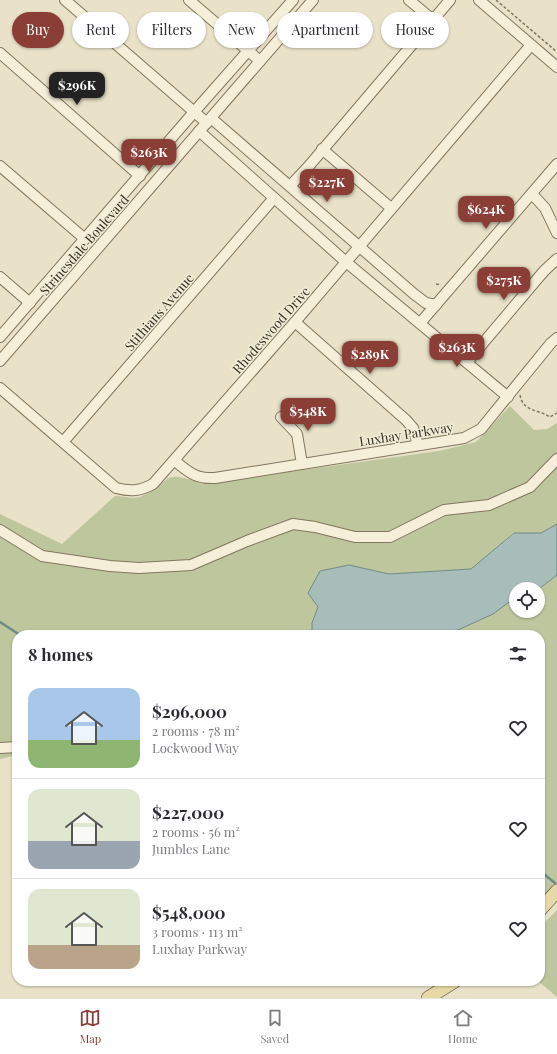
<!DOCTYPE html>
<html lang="en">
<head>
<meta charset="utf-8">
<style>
  :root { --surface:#fff; --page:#f7f7f7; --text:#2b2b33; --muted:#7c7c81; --line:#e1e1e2; --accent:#8a3e36 }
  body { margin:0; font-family:"Playfair Display",serif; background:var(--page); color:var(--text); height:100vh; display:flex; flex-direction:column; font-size:15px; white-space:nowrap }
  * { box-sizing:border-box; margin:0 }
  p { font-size:13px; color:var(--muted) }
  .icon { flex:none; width:22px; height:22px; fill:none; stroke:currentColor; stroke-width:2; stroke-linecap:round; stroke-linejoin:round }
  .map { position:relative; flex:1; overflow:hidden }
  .panel { position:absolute; left:12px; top:630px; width:533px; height:356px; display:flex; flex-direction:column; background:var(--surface); border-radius:16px; box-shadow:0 1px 3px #0004 }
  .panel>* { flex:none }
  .top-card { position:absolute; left:12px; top:12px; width:533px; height:36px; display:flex; gap:8px }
  .tools { position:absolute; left:509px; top:582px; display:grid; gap:8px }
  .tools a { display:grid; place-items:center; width:36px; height:36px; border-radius:50%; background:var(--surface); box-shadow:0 1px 3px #0004; font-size:20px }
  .price { position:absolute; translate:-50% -34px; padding:0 9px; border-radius:8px; background:var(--accent); color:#fff; font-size:13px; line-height:26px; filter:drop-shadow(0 1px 2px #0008) }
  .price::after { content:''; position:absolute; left:50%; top:24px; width:12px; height:9px; margin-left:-6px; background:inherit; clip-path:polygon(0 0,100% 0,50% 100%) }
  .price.current { background:#222; color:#fff }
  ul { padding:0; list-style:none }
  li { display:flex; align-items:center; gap:12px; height:100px; padding:0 16px }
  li+li { border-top:1px solid var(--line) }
  li span { display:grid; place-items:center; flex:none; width:112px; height:80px; border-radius:12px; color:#555 }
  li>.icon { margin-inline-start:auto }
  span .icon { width:48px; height:48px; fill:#fffc; stroke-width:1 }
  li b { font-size:17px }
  h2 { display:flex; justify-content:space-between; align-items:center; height:48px; padding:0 16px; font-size:17px }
  .tag { padding:0 14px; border-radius:18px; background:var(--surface); box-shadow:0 1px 3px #0004; font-size:14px; line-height:36px }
  .tag.current { background:var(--accent); color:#fff }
  .menu { display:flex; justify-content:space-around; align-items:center; height:56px; border-top:1px solid var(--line); background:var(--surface); font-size:11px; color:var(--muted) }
  .menu a { display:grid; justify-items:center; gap:2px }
  .menu .current { color:var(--accent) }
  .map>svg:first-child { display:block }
  .green { fill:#bdc69d }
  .water { fill:#a8bdb9; stroke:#708b87 }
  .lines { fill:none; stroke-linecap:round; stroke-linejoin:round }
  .stream { stroke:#708b87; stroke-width:2.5 }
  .minor-casing { stroke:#83755f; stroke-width:12 }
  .major-casing { stroke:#514433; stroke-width:14 }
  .path { stroke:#83755f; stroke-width:1.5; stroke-dasharray:3 2; stroke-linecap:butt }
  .minor { stroke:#f5efda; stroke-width:10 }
  .major { stroke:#e7d9a5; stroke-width:13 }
  .labels { text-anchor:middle; stroke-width:3; stroke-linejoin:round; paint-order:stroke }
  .street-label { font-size:13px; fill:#352c21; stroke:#f1ecd6 }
</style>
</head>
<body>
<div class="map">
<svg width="557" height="998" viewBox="0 0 557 998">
  <rect width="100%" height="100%" fill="#e9e2c8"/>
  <g class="green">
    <path d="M510,406L534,430L547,429L557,423V524L541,533H513L472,569L389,574L349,565C333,587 312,606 312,635H17V755L0,759V514L62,544L115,496C122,496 133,499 140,497C171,484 161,467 201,484L439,451L476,442Z"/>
    <path d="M557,575V884L540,902V635H447L516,597V611H538V590Z"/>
    <path d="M557,910V997L538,981H540V927Z"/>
  </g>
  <path class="water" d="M557,524V575L539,589H516V597L493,614L447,635H312V623L318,607L308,593L320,571L349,565L389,574L471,569L514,533H541Z"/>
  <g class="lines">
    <g class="stream">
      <path d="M0,622L20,635"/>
      <path d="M540,871L555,883"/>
    </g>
    <defs>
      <g id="minor">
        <path d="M65,0L207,123"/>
        <path d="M189,0L260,61"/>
        <path d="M409,0L433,20"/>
        <path d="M479,0L557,67"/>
        <path d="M0,53L140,176"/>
        <path d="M211,118L414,294L426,303L436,305"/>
        <path d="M199,131L346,262L508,397"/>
        <path d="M322,149L391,208"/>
        <path d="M0,166L85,239"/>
        <path d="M290,186L308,167L450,0"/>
        <path d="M532,194L545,208L557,233"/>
        <path d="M0,277L30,303"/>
        <path d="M295,322L406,420L413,428L418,445"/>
        <path d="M421,322L557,164"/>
        <path d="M0,337L194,112L293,0"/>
        <path d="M0,361L313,0"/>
        <path d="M467,362L544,271L557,259"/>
        <path d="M0,388L116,488C131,492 140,491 153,484L295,322L531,45"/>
        <path d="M281,417L297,434L302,464"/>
        <path d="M63,442L274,198"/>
        <path d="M175,461C189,472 195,479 215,478L464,438L481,429L551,343L557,338"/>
        <path d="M0,530L42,556L110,566L139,568L191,565L247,541L293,524L315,527L355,537H390L444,510L489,505L530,487L557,459"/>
        <path d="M0,748L17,747"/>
      </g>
      <g id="major">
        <path d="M540,910L557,891"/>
        <path d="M428,998L455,981"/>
      </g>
    </defs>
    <use href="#minor" class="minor-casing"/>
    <use href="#major" class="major-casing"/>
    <g class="path">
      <path d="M496,0L557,52"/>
      <path d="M436,284L441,285"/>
      <path d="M520,395C523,412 538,409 550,417L557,413"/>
    </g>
    <use href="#minor" class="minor"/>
    <use href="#major" class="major"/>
  </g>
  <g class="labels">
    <g class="street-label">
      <text transform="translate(84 245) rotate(-49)" y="5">Strinesdale Boulevard</text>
      <text transform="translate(159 312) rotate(-49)" y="5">Stithians Avenue</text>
      <text transform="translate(271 330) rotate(-49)" y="5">Rhodeswood Drive</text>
      <text transform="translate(406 434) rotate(-9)" y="5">Luxhay Parkway</text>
    </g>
  </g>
</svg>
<div class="tools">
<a><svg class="icon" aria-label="locate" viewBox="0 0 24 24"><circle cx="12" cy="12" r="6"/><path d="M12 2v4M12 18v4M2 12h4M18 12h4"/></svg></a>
</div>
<b class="price current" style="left:77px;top:106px">$296K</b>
<b class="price" style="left:149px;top:173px">$263K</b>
<b class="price" style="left:327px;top:203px">$227K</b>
<b class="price" style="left:486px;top:230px">$624K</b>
<b class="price" style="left:504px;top:301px">$275K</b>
<b class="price" style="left:457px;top:368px">$263K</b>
<b class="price" style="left:370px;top:375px">$289K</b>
<b class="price" style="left:308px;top:432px">$548K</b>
<div class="top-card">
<a class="tag current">Buy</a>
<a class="tag">Rent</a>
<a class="tag">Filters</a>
<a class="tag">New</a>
<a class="tag">Apartment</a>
<a class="tag">House</a>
</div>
<section class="panel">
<h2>8 homes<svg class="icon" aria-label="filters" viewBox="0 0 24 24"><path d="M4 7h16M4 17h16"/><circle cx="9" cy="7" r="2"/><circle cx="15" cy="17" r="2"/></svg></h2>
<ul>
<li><span style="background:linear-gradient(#a9c7e8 65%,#8fb573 0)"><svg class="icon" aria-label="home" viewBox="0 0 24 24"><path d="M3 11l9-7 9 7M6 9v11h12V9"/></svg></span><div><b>$296,000</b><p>2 rooms · 78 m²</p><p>Lockwood Way</p></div><svg class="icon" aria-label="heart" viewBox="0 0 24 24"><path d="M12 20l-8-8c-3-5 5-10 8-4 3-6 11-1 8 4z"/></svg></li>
<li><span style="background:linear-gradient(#dfe7d0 65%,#9aa5b1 0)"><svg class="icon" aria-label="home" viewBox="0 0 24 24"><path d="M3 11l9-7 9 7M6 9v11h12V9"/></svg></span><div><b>$227,000</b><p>2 rooms · 56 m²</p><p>Jumbles Lane</p></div><svg class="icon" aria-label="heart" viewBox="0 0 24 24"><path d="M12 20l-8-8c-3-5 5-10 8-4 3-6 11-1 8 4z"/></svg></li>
<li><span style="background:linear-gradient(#dfe7d0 70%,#b9a48a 0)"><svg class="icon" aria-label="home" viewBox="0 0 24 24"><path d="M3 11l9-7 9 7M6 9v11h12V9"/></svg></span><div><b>$548,000</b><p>3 rooms · 113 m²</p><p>Luxhay Parkway</p></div><svg class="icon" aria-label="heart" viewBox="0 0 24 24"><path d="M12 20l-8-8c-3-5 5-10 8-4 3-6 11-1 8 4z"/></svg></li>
</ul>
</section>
</div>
<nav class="menu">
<a class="current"><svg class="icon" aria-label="map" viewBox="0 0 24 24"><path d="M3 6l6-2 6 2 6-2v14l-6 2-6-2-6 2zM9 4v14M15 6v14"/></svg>Map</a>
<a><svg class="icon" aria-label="saved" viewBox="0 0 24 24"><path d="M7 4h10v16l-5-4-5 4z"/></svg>Saved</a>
<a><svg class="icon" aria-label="home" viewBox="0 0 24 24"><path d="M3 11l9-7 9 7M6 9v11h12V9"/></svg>Home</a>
</nav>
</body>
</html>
